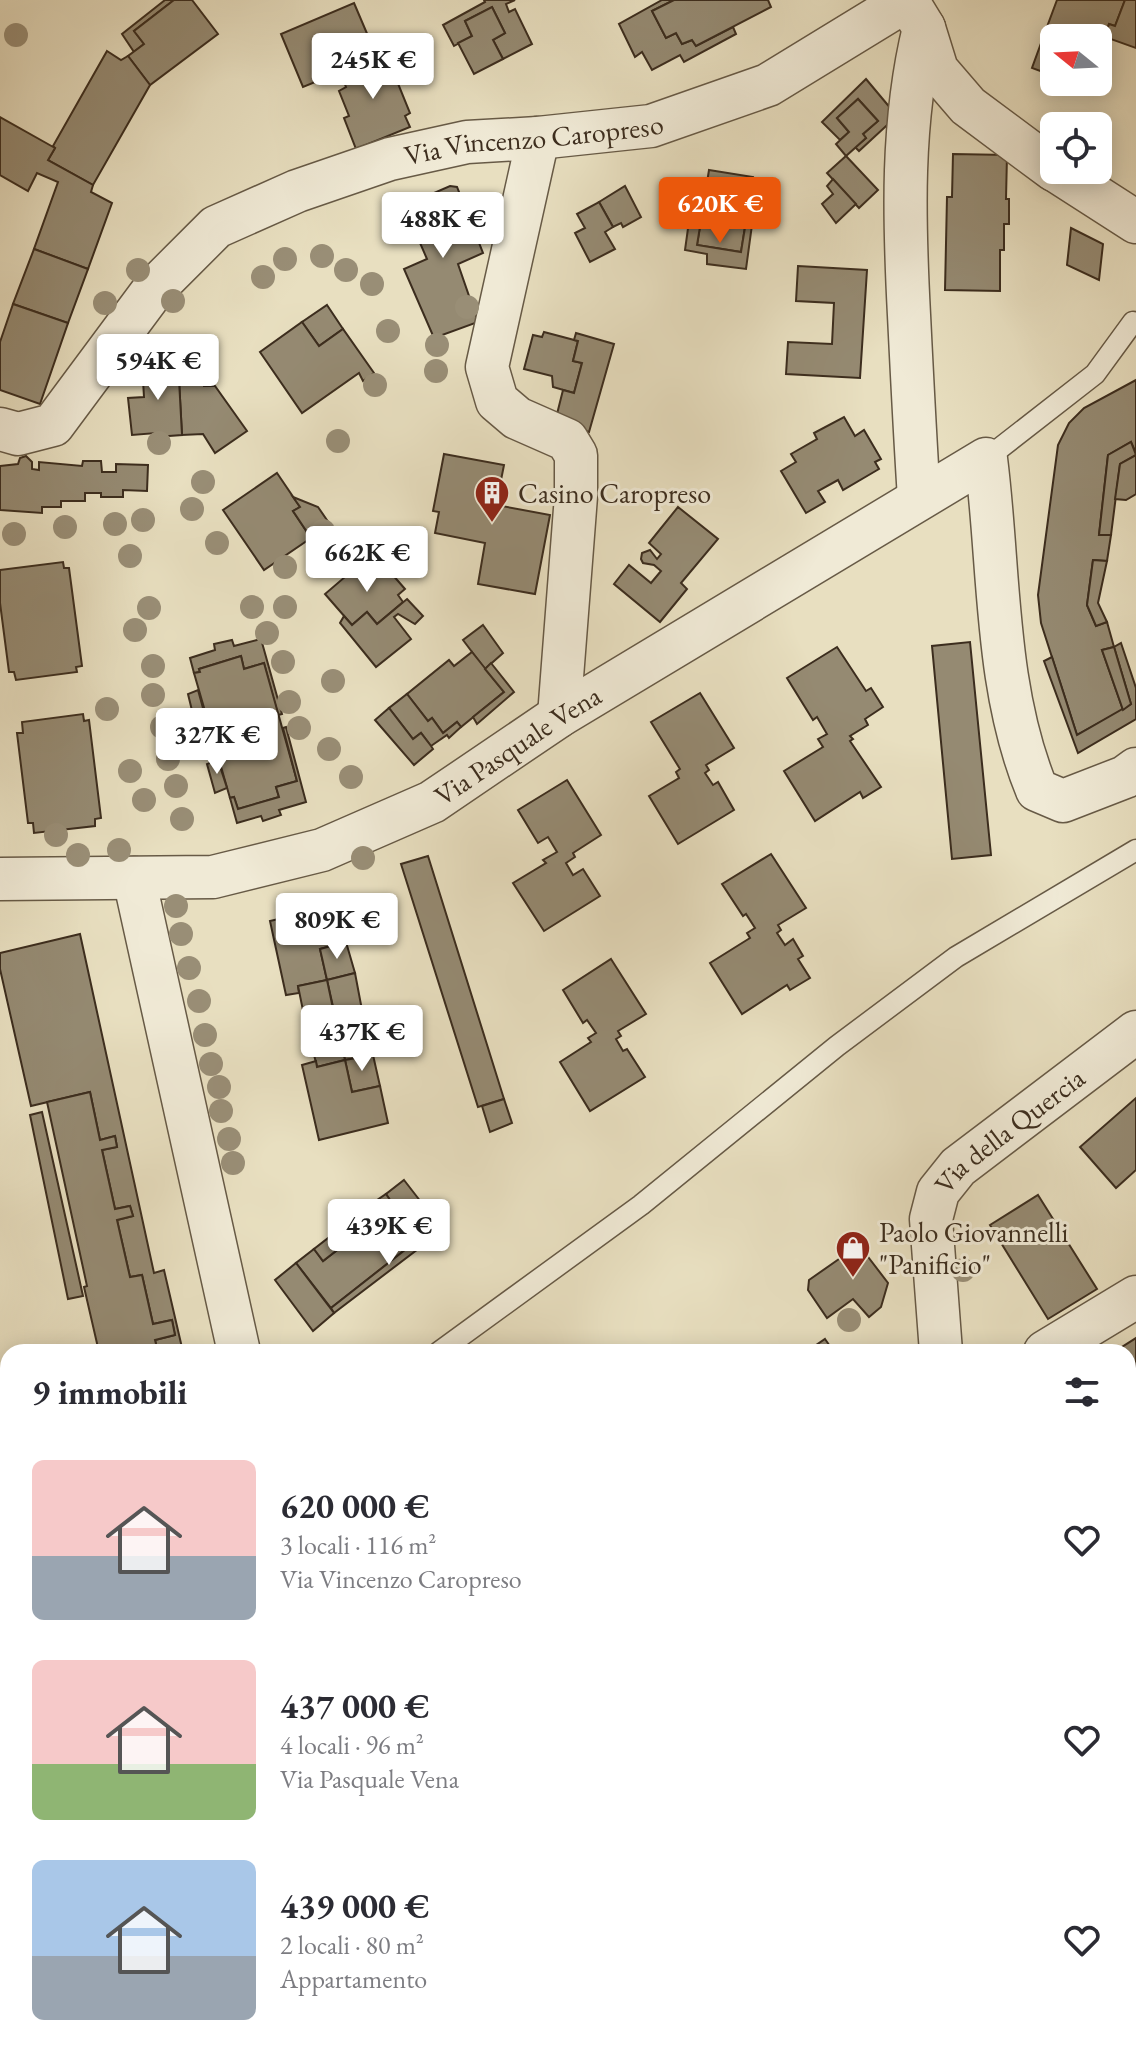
<!DOCTYPE html>
<html lang="it">
<head>
<meta charset="utf-8">
<style>
  :root { --surface:#fff; --page:#f7f7f7; --text:#2b2b33; --muted:#7c7c81; --accent:#ea580c }
  body { margin:0; font-family:"EB Garamond",serif; background:var(--page); color:var(--text); height:100vh; display:flex; flex-direction:column; font-size:30px; white-space:nowrap }
  * { box-sizing:border-box; margin:0 }
  p { font-size:26px; color:var(--muted) }
  .icon { flex:none; width:44px; height:44px; fill:none; stroke:currentColor; stroke-width:2; stroke-linecap:round; stroke-linejoin:round }
  .map { position:relative; flex:1; overflow:hidden }
  .details { position:absolute; left:0px; top:1344px; width:1136px; height:712px; display:flex; flex-direction:column; background:var(--surface); border-radius:24px 24px 0 0; box-shadow:0 4px 20px #0003 }
  .details>* { flex:none }
  .needle { width:52px; rotate:288deg }
  .buttons { position:absolute; left:1040px; top:24px; display:grid; gap:16px }
  .buttons a { display:grid; place-items:center; width:72px; height:72px; border-radius:12px; background:var(--surface); box-shadow:0 4px 20px #0003; font-size:40px }
  .price { position:absolute; translate:-50% -68px; padding:0 18px; border-radius:8px; background:#fff; color:#222; font-size:26px; line-height:52px; filter:drop-shadow(0 2px 4px #0008) }
  .price::after { content:''; position:absolute; left:50%; top:48px; width:24px; height:18px; margin-left:-12px; background:inherit; clip-path:polygon(0 0,100% 0,50% 100%) }
  .price.current { background:var(--accent); color:#fff }
  ul { padding:0; list-style:none }
  li { display:flex; align-items:center; gap:24px; height:200px; padding:0 32px }
  li span { display:grid; place-items:center; flex:none; width:224px; height:160px; border-radius:12px; color:#555 }
  li>.icon { margin-inline-start:auto }
  span .icon { width:96px; height:96px; fill:#fffc; stroke-width:1 }
  li b { font-size:34px }
  h2 { display:flex; justify-content:space-between; align-items:center; height:96px; padding:0 32px; font-size:34px }
  .map>svg:first-child { display:block }
  .green { fill:#cbc1a4; stroke:#847761; stroke-width:2 }
  .building { fill:#958a72; stroke:#3c2d1e; stroke-width:2 }
  .lines { fill:none; stroke-linecap:round; stroke-linejoin:round }
  .lane-casing { stroke:#675a46; stroke-width:23 }
  .street-casing { stroke:#675a46; stroke-width:45 }
  .lane { stroke:#f0ead6; stroke-width:20 }
  .street { stroke:#f0ead6; stroke-width:42 }
  .rail-casing { stroke:#3c2d1e; stroke-width:9 }
  .rail { stroke:#f0ead6; stroke-width:6; stroke-dasharray:18; stroke-linecap:butt }
  .tree { fill:#998e76 }
  .labels { text-anchor:middle; stroke-width:6; stroke-linejoin:round; paint-order:stroke }
  .street-label { font-size:28px; fill:#3c2d1e; stroke:#f0ead6 }
  .poi-label { font-size:28px; fill:#3c2d1e; stroke:#f0ead6; text-anchor:start }
</style>
</head>
<body>
<div class="map">
<svg width="1136" height="2056" viewBox="0 0 1136 2056">
  <rect width="100%" height="100%" fill="#e8dfc0"/>
  <filter id="stains"><feTurbulence type="fractalNoise" baseFrequency=".0025" numOctaves="4"/><feColorMatrix values="0 0 0 0 .2 0 0 0 0 .09 0 0 0 0 .02 0 0 0 .5 -.17"/></filter>
  <radialGradient id="worn" r=".72"><stop offset=".6" stop-color="#630" stop-opacity="0"/><stop offset="1" stop-color="#630" stop-opacity=".3"/></radialGradient>
  <path class="green" d="M8,1719V2048H65L51,2056H0V1725Z"/>
  <g class="building">
    <path d="M165,0H174L134,31L144,44L134,52L122,34Z"/>
    <path d="M174,0H192L218,34L150,85L128,56L144,44L134,31Z"/>
    <path d="M484,0H515L506,4L509,12L515,9L532,44L503,59L493,40L505,33L492,7L465,21L472,36L454,46L443,25L485,2Z"/>
    <path d="M662,0H674L652,11L666,38L676,33L682,44L692,40L696,46L733,27L736,34L684,62L680,55L652,70L642,52L635,57L619,24Z"/>
    <path d="M674,0H768L771,7L696,46L692,40L682,44L676,33L666,38L652,11Z"/>
    <path d="M1057,0H1125L1115,26L1109,24L1098,54V38L1054,39L1044,35Z"/>
    <path d="M1125,0H1136V48L1105,37L1109,24L1115,26Z"/>
    <path d="M354,3L377,57L303,87L281,34Z"/>
    <path d="M492,7L505,33L493,40L503,59L474,74L458,43L472,36L465,21Z"/>
    <path d="M1044,35L1054,39V49L1050,61L1054,62V76L1032,68Z"/>
    <path d="M384,49L410,113L405,116L410,127L356,149L344,118L349,116L339,91L346,87L340,72L377,57L375,52Z"/>
    <path d="M107,51L121,60L128,56L150,85L93,185L48,160L55,148L53,146Z"/>
    <path d="M866,79L897,116L859,151L855,147L866,138L863,134L878,121L858,99L837,118L849,132L840,140L822,122Z"/>
    <path d="M858,99L878,121L863,134L866,138L846,156L836,144L849,132L837,118Z"/>
    <path d="M0,117L55,148L48,160L93,185L91,192L112,203L88,269L34,249L58,182L37,173L28,191L0,175Z"/>
    <path d="M953,154L1007,155L1006,199H1009V224H1004V250H1000V291L945,290L947,197H952Z"/>
    <path d="M846,156L878,190L859,208L827,173Z"/>
    <path d="M709,170L753,177L741,252L697,245Z"/>
    <path d="M833,179L856,204L836,223L822,204L833,194L827,186Z"/>
    <path d="M450,186L457,187L483,253L458,264L478,322L434,338L404,269L427,259L404,206Z"/>
    <path d="M625,186L641,217L623,227L621,223L613,227L599,202Z"/>
    <path d="M599,202L613,227L605,232L615,249L590,262L575,233L585,228L577,214Z"/>
    <path d="M748,209L754,210L746,269L707,264V254L685,250L690,214L702,215L697,245L741,252Z"/>
    <path d="M1071,228L1103,244L1099,280L1067,265Z"/>
    <path d="M34,249L88,269L68,323L13,304Z"/>
    <path d="M798,266L867,270L860,378L786,374L788,342L832,344L834,303L796,301Z"/>
    <path d="M13,304L68,323L40,404L0,390V342Z"/>
    <path d="M327,305L343,329L319,346L302,322Z"/>
    <path d="M302,322L319,346L343,329L374,373L363,381L359,373L302,413L260,352Z"/>
    <path d="M544,332L578,341L573,361L582,363L574,393L553,387L552,376L524,369L533,335L542,337Z"/>
    <path d="M576,333L614,344L589,432L555,422L563,390L574,393L582,363L573,361L578,341L574,340Z"/>
    <path d="M203,359L204,386H215L247,431L215,453L203,434L182,435L178,361Z"/>
    <path d="M178,361L182,435L156,437V433L132,435L128,398L144,397L142,363Z"/>
    <path d="M1136,380V453L1131,442L1108,455L1099,535H1111L1107,561L1093,560L1087,605L1096,626L1107,622L1114,647L1102,650L1123,710L1077,735L1041,623L1038,595L1058,445L1069,423L1084,408Z"/>
    <path d="M844,417L855,436L864,430L881,459L875,462L879,469L843,490L838,480L818,491L825,502L806,513L781,471L796,462L791,454L817,439L814,433Z"/>
    <path d="M1131,442L1136,455L1120,464L1111,535H1099L1108,455Z"/>
    <path d="M444,454L504,465L496,505L550,515L535,594L478,584L485,543L435,533L439,512L433,511Z"/>
    <path d="M1136,455V494L1126,500L1115,499L1120,464Z"/>
    <path d="M26,456L32,462V469L39,470V462L82,466L83,461H101L102,472H116V464L148,465L147,491L123,490V497H101V493H85V501H61V507H42V513L0,510V466L18,464L20,458Z"/>
    <path d="M277,473L300,507L293,511L311,538L264,570L223,510Z"/>
    <path d="M293,497L318,507L329,523L311,538L293,511L300,507Z"/>
    <path d="M678,507L718,539L681,583L687,589L660,622L614,584L629,565L651,583L661,571L654,565L643,563L641,559L642,553L650,550L657,559L661,554L649,543Z"/>
    <path d="M378,558L405,589L398,595L403,602L377,624L367,612L352,625L325,594L353,570L358,575Z"/>
    <path d="M1093,560L1107,561L1098,603L1107,622L1096,626L1087,605Z"/>
    <path d="M63,562L64,568H69L82,666L76,667L77,672L16,680L14,672H9L0,603V570Z"/>
    <path d="M407,599L423,616L415,624L398,614L394,617L411,639L376,667L340,623L344,616L352,625L367,612L377,624Z"/>
    <path d="M483,625L503,653L485,669L463,640Z"/>
    <path d="M261,639L282,714L278,715L264,663L244,669L241,656L199,669L200,672L194,673L190,658L215,650L214,644L232,640L234,646Z"/>
    <path d="M970,642L991,855L952,859L932,646Z"/>
    <path d="M1121,643L1136,688V719L1078,753L1044,661L1052,657L1077,735L1131,704L1114,647Z"/>
    <path d="M837,647L866,691L871,688L883,707L865,719L868,725L850,736L853,739L850,741L881,787L863,798L860,792L815,821L784,771L823,747L818,739L827,734L817,717L813,720L787,678Z"/>
    <path d="M1114,647L1131,704L1123,710L1102,650Z"/>
    <path d="M472,652L504,692L461,727L457,722L443,733L432,718L428,721L407,694L449,660L454,666Z"/>
    <path d="M241,656L244,669L264,663L297,781L276,787L279,797L238,809L234,797L230,798L194,673L200,672L199,669Z"/>
    <path d="M491,663L514,692L477,724L473,717L504,692L485,669Z"/>
    <path d="M198,690L206,719L195,723L188,694Z"/>
    <path d="M700,693L734,748L706,765L709,770L705,773L713,785L718,782L734,810L678,844L649,796L679,778L676,772L680,769L651,722Z"/>
    <path d="M407,694L428,721L432,718L443,733L457,722L461,727L449,738L447,735L431,746L421,733L413,739L389,708Z"/>
    <path d="M389,708L413,739L421,733L431,746L433,749L414,765L375,720Z"/>
    <path d="M83,714L84,721L89,720L101,818L95,819V826L34,833L33,823H28L17,733H23L22,722Z"/>
    <path d="M286,727L306,802L279,810L281,815L263,821L261,816L237,823L230,798L234,797L238,809L279,797L276,787L297,781L283,728Z"/>
    <path d="M218,760L227,788L215,793L207,764Z"/>
    <path d="M567,780L601,835L573,853L575,857L566,863L573,875L583,869L600,896L544,931L513,883L546,863L543,860L557,852L548,837L538,843L518,810Z"/>
    <path d="M771,854L806,908L778,925L781,930L777,933L785,945L793,939L803,956L798,959L810,978L790,990L787,985L742,1014L710,963L750,938L747,933L755,928L746,914L743,916L722,884Z"/>
    <path d="M428,856L504,1099L478,1107L401,864Z"/>
    <path d="M338,905L346,942L320,949L327,980L298,986L299,993L286,995L270,921Z"/>
    <path d="M80,934L154,1273L164,1270L183,1352H158L155,1340L175,1335L172,1320L153,1324L142,1275L130,1277L117,1220L133,1216L130,1206L115,1209L102,1150L117,1147L115,1136L100,1140L90,1092L31,1106L0,969V953Z"/>
    <path d="M346,942L355,973L327,980L320,949Z"/>
    <path d="M611,959L646,1014L618,1031L621,1036L616,1039L623,1051L627,1049L645,1077L590,1111L560,1062L591,1042L588,1038L596,1033L587,1020L583,1023L563,990Z"/>
    <path d="M355,973L362,1010L348,1013L349,1020L365,1017L373,1055L345,1060L327,980Z"/>
    <path d="M327,980L335,1018L306,1025L298,986Z"/>
    <path d="M336,1023L345,1060L317,1067L308,1030Z"/>
    <path d="M373,1055L380,1086L352,1092L345,1060Z"/>
    <path d="M345,1060L352,1092L380,1086L388,1123L319,1140L302,1065L316,1061L317,1067Z"/>
    <path d="M90,1092L100,1140L115,1136L117,1147L102,1150L115,1209L130,1206L133,1216L117,1220L130,1277L142,1275L153,1324L172,1320L175,1335L155,1340L158,1352H99L84,1287L87,1286L47,1102Z"/>
    <path d="M1136,1098V1170L1116,1188L1080,1147Z"/>
    <path d="M504,1099L512,1123L490,1132L482,1106Z"/>
    <path d="M42,1112L83,1296L68,1299L30,1115Z"/>
    <path d="M404,1180L438,1224L331,1308L296,1263L314,1249L323,1261L341,1247L332,1235L367,1207L377,1220L394,1206L386,1194Z"/>
    <path d="M386,1194L394,1206L377,1220L367,1207Z"/>
    <path d="M1038,1195L1097,1289L1048,1319L990,1225Z"/>
    <path d="M438,1224L443,1230L334,1313L331,1308Z"/>
    <path d="M332,1235L341,1247L323,1261L314,1249Z"/>
    <path d="M859,1245L888,1283L881,1307L869,1317L853,1299L827,1318L808,1290L809,1280Z"/>
    <path d="M296,1263L334,1313L313,1331L275,1280Z"/>
    <path d="M1136,1338V1403L1128,1408V1352H1114Z"/>
    <path d="M825,1339L834,1352H806Z"/>
    <path d="M1136,1535V1606L1128,1613V1542Z"/>
    <path d="M8,1601V1631L0,1620V1607Z"/>
    <path d="M0,1620L8,1631V1667L0,1673Z"/>
    <path d="M1136,1776V1847L1128,1853V1783Z"/>
    <path d="M370,2048H394L400,2056H358Z"/>
    <path d="M817,2048H869L873,2056H815L813,2050Z"/>
    <path d="M869,2048H965L968,2054L966,2056H873Z"/>
    <path d="M965,2048H1052L1046,2056H966Z"/>
  </g>
  <g class="lines">
    <defs>
      <g id="lane">
        <path d="M986,459L1095,374L1133,322"/>
        <path d="M439,1352L641,1205L837,1046L956,957L1136,850"/>
      </g>
      <g id="street">
        <path d="M907,0L924,28C901,122 904,219 909,315C912,376 915,437 919,498"/>
        <path d="M924,28L937,70L968,106L1054,170"/>
        <path d="M538,138L487,367L497,401L517,418L567,440L576,455V496L559,716"/>
        <path d="M1055,170L1136,222"/>
        <path id="s1" d="M0,429L18,434L53,425L154,289L216,227L297,191L390,159L467,142L538,138L651,126L768,85L907,0"/>
        <path d="M134,878L239,1352"/>
        <path id="s2" d="M0,879L213,877L322,850L432,802L559,716L986,459C1000,568 994,686 1037,790L1063,801L1125,777L1136,769"/>
        <path id="s3" d="M941,1352L931,1219L938,1192L958,1167L1136,1032"/>
        <path d="M1045,1352L1136,1297"/>
        <path d="M1128,1487L1136,1482"/>
        <path d="M0,1585L8,1580"/>
        <path d="M1128,1731L1136,1724"/>
        <path d="M1128,2027L1136,2035"/>
        <path d="M231,2048L234,2056"/>
        <path d="M111,2056L125,2048"/>
      </g>
    </defs>
    <use href="#lane" class="lane-casing"/>
    <use href="#street" class="street-casing"/>
    <use href="#lane" class="lane"/>
    <use href="#street" class="street"/>
    <defs>
      <path id="rail" d="M0,1693L8,1686"/>
    </defs>
    <use href="#rail" class="rail-casing"/>
    <use href="#rail" class="rail"/>
  </g>
  <g class="tree">
    <circle cx="16" cy="35" r="12"/>
    <circle cx="322" cy="256" r="12"/>
    <circle cx="285" cy="259" r="12"/>
    <circle cx="138" cy="270" r="12"/>
    <circle cx="346" cy="270" r="12"/>
    <circle cx="263" cy="277" r="12"/>
    <circle cx="372" cy="284" r="12"/>
    <circle cx="173" cy="301" r="12"/>
    <circle cx="105" cy="303" r="12"/>
    <circle cx="467" cy="307" r="12"/>
    <circle cx="388" cy="331" r="12"/>
    <circle cx="437" cy="345" r="12"/>
    <circle cx="436" cy="371" r="12"/>
    <circle cx="375" cy="385" r="12"/>
    <circle cx="338" cy="441" r="12"/>
    <circle cx="159" cy="443" r="12"/>
    <circle cx="203" cy="482" r="12"/>
    <circle cx="192" cy="509" r="12"/>
    <circle cx="143" cy="520" r="12"/>
    <circle cx="115" cy="524" r="12"/>
    <circle cx="65" cy="527" r="12"/>
    <circle cx="323" cy="531" r="12"/>
    <circle cx="14" cy="534" r="12"/>
    <circle cx="217" cy="543" r="12"/>
    <circle cx="130" cy="556" r="12"/>
    <circle cx="285" cy="567" r="12"/>
    <circle cx="252" cy="607" r="12"/>
    <circle cx="285" cy="607" r="12"/>
    <circle cx="149" cy="608" r="12"/>
    <circle cx="135" cy="630" r="12"/>
    <circle cx="267" cy="633" r="12"/>
    <circle cx="283" cy="662" r="12"/>
    <circle cx="153" cy="666" r="12"/>
    <circle cx="333" cy="681" r="12"/>
    <circle cx="153" cy="695" r="12"/>
    <circle cx="289" cy="702" r="12"/>
    <circle cx="107" cy="709" r="12"/>
    <circle cx="162" cy="727" r="12"/>
    <circle cx="299" cy="728" r="12"/>
    <circle cx="329" cy="749" r="12"/>
    <circle cx="168" cy="759" r="12"/>
    <circle cx="130" cy="771" r="12"/>
    <circle cx="351" cy="777" r="12"/>
    <circle cx="176" cy="786" r="12"/>
    <circle cx="144" cy="800" r="12"/>
    <circle cx="182" cy="819" r="12"/>
    <circle cx="56" cy="835" r="12"/>
    <circle cx="119" cy="850" r="12"/>
    <circle cx="78" cy="855" r="12"/>
    <circle cx="363" cy="858" r="12"/>
    <circle cx="176" cy="906" r="12"/>
    <circle cx="181" cy="934" r="12"/>
    <circle cx="189" cy="968" r="12"/>
    <circle cx="199" cy="1001" r="12"/>
    <circle cx="205" cy="1035" r="12"/>
    <circle cx="211" cy="1064" r="12"/>
    <circle cx="219" cy="1087" r="12"/>
    <circle cx="221" cy="1111" r="12"/>
    <circle cx="229" cy="1139" r="12"/>
    <circle cx="233" cy="1163" r="12"/>
    <circle cx="963" cy="1270" r="12"/>
    <circle cx="849" cy="1320" r="12"/>
  </g>
  <defs>
    <symbol id="building-pin" viewBox="-11 -11 22 30"><path d="M0 17L-7.5 6A9.5 9.5 0 1 1 7.5 6Z" fill="#8f2418" stroke="#f0ead6"/><path d="M-4-6H4V6H1V3H-1V6H-4ZM-2.5-4.3h1.7v1.8h-1.7ZM.8-4.3h1.7v1.8H.8ZM-2.5-1h1.7V.8h-1.7ZM.8-1h1.7V.8H.8Z" fill="#fff"/></symbol>
    <symbol id="shop-pin" viewBox="-11 -11 22 30"><path d="M0 17L-7.5 6A9.5 9.5 0 1 1 7.5 6Z" fill="#8f2418" stroke="#f0ead6"/><path d="M-5-2.5h2.3a2.7 3.5 0 0 1 5.4 0H5L5.5 6h-11ZM-1.5-2.5h3a1.5 2.3 0 0 0-3 0Z" fill="#fff"/></symbol>
  </defs>
  <g fill-rule="evenodd">
    <use href="#building-pin" x="472" y="473" width="40" height="54"/>
    <use href="#shop-pin" x="833" y="1228" width="40" height="54"/>
  </g>
  <g class="labels">
    <g class="street-label">
      <text dy="10" stroke="none"><textPath href="#s1" startOffset="644">Via Vincenzo Caropreso</textPath></text>
      <text dy="10" stroke="none"><textPath href="#s2" startOffset="548">Via Pasquale Vena</textPath></text>
      <text dy="10" stroke="none"><textPath href="#s3" startOffset="256">Via della Quercia</textPath></text>
    </g>
    <g class="poi-label">
      <text x="518" y="503">Casino Caropreso</text>
      <text x="879" y="1242">Paolo Giovannelli<tspan x="879" dy="32">"Panificio"</tspan></text>
    </g>
  </g>
  <rect width="100%" height="100%" filter="url(#stains)"/>
  <rect width="100%" height="100%" fill="url(#worn)"/>
</svg>
<div class="buttons">
<a><svg class="needle" viewBox="-14 -14 28 28"><path d="M0-13l5 13h-10z" fill="#e53935"/><path d="M0 13l5-13h-10z" fill="#7c7c81"/></svg></a>
<a><svg class="icon" aria-label="locate" viewBox="0 0 24 24"><circle cx="12" cy="12" r="6"/><path d="M12 2v4M12 18v4M2 12h4M18 12h4"/></svg></a>
</div>
<b class="price" style="left:373px;top:101px">245K €</b>
<b class="price current" style="left:720px;top:245px">620K €</b>
<b class="price" style="left:443px;top:260px">488K €</b>
<b class="price" style="left:158px;top:402px">594K €</b>
<b class="price" style="left:367px;top:594px">662K €</b>
<b class="price" style="left:217px;top:776px">327K €</b>
<b class="price" style="left:337px;top:961px">809K €</b>
<b class="price" style="left:362px;top:1073px">437K €</b>
<b class="price" style="left:389px;top:1267px">439K €</b>
<section class="details">
<h2>9 immobili<svg class="icon" aria-label="filters" viewBox="0 0 24 24"><path d="M4 7h16M4 17h16"/><circle cx="9" cy="7" r="2"/><circle cx="15" cy="17" r="2"/></svg></h2>
<ul>
<li><span style="background:linear-gradient(#f6c9c9 60%,#9aa5b1 0)"><svg class="icon" aria-label="home" viewBox="0 0 24 24"><path d="M3 11l9-7 9 7M6 9v11h12V9"/></svg></span><div><b>620 000 €</b><p>3 locali · 116 m²</p><p>Via Vincenzo Caropreso</p></div><svg class="icon" aria-label="heart" viewBox="0 0 24 24"><path d="M12 20l-8-8c-3-5 5-10 8-4 3-6 11-1 8 4z"/></svg></li>
<li><span style="background:linear-gradient(#f6c9c9 65%,#8fb573 0)"><svg class="icon" aria-label="home" viewBox="0 0 24 24"><path d="M3 11l9-7 9 7M6 9v11h12V9"/></svg></span><div><b>437 000 €</b><p>4 locali · 96 m²</p><p>Via Pasquale Vena</p></div><svg class="icon" aria-label="heart" viewBox="0 0 24 24"><path d="M12 20l-8-8c-3-5 5-10 8-4 3-6 11-1 8 4z"/></svg></li>
<li><span style="background:linear-gradient(#a9c7e8 60%,#9aa5b1 0)"><svg class="icon" aria-label="home" viewBox="0 0 24 24"><path d="M3 11l9-7 9 7M6 9v11h12V9"/></svg></span><div><b>439 000 €</b><p>2 locali · 80 m²</p><p>Appartamento</p></div><svg class="icon" aria-label="heart" viewBox="0 0 24 24"><path d="M12 20l-8-8c-3-5 5-10 8-4 3-6 11-1 8 4z"/></svg></li>
</ul>
</section>
</div>
</body>
</html>
